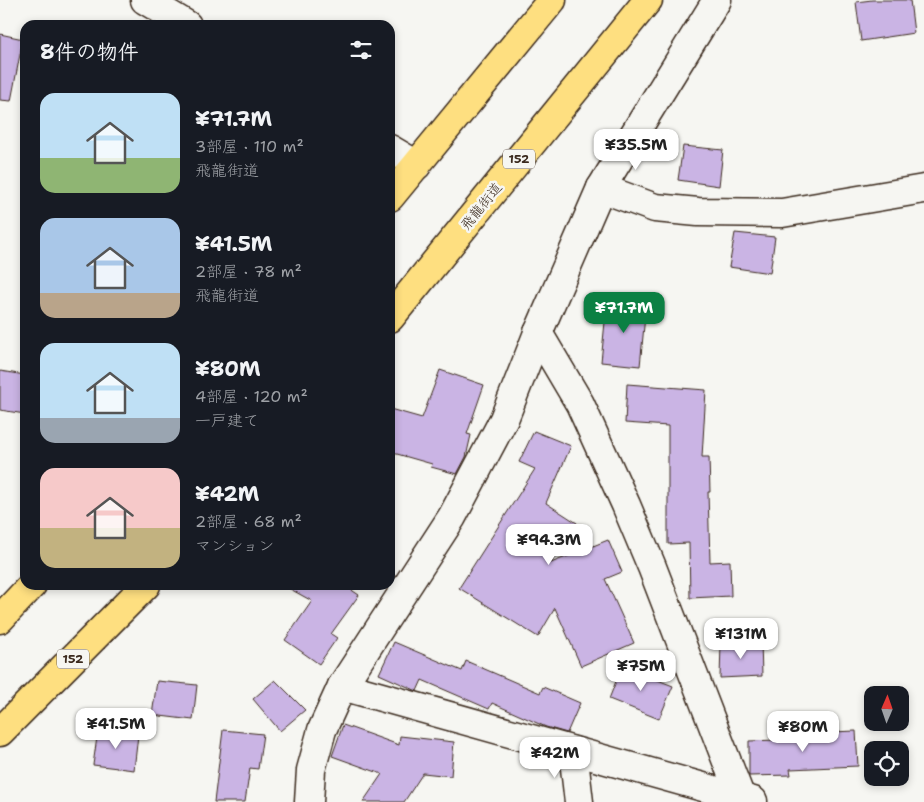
<!DOCTYPE html>
<html lang="ja">
<head>
<meta charset="utf-8">
<style>
  :root { --surface:#171b24; --page:#20242c; --text:#f1f3f6; --muted:#9ea1a6; --accent:#0b8043 }
  body { margin:0; font-family:"Shantell Sans","Klee One",sans-serif; background:var(--page); color:var(--text); height:100vh; display:flex; flex-direction:column; font-size:19px; white-space:nowrap }
  * { box-sizing:border-box; margin:0 }
  p { font-size:16px; color:var(--muted) }
  .icon { flex:none; width:28px; height:28px; fill:none; stroke:currentColor; stroke-width:2; stroke-linecap:round; stroke-linejoin:round }
  .map { position:relative; flex:1; overflow:hidden }
  .details { position:absolute; left:20px; top:20px; width:375px; height:570px; display:flex; flex-direction:column; background:var(--surface); border-radius:15px; box-shadow:0 2px 8px #0003 }
  .details>* { flex:none }
  .needle { width:32px; rotate:2deg }
  .controls { position:absolute; left:864px; top:686px; display:grid; gap:10px }
  .controls a { display:grid; place-items:center; width:45px; height:45px; border-radius:10px; background:var(--surface); box-shadow:0 2px 8px #0003; font-size:25px }
  .price { position:absolute; translate:-50% -42px; padding:0 11px; border-radius:10px; background:#fff; color:#222; font-size:16px; line-height:32px; filter:drop-shadow(0 1px 2px #0008) }
  .price::after { content:''; position:absolute; left:50%; top:30px; width:15px; height:11px; margin-left:-8px; background:inherit; clip-path:polygon(0 0,100% 0,50% 100%) }
  .price.on { background:var(--accent); color:#fff }
  ul { padding:0; list-style:none }
  li { display:flex; align-items:center; gap:15px; height:125px; padding:0 20px }
  li span { display:grid; place-items:center; flex:none; width:140px; height:100px; border-radius:15px; color:#555 }
  li>.icon { margin-inline-start:auto }
  span .icon { width:60px; height:60px; fill:#fffc; stroke-width:1 }
  li b { font-size:21px }
  h2 { display:flex; justify-content:space-between; align-items:center; height:60px; padding:0 20px; font-size:21px }
  .map>svg:first-child { display:block }
  .building { fill:#cab4e4; stroke:#3b2a1e }
  .lines { fill:none; stroke-linecap:round; stroke-linejoin:round }
  .minor-casing { stroke:#3b2a1e; stroke-width:31 }
  .tertiary-casing { stroke:#3b2a1e; stroke-width:31 }
  .trunk-casing { stroke:#3b2a1e; stroke-width:31 }
  .minor { stroke:#f6f6f2; stroke-width:28 }
  .tertiary { stroke:#f6f6f2; stroke-width:28 }
  .trunk { stroke:#fedf80; stroke-width:28 }
  .labels { text-anchor:middle; stroke-width:5; stroke-linejoin:round; paint-order:stroke }
  .shield { fill:#f6f6f2; stroke:#73675e; stroke-width:1 }
  .shield-label { font-size:12px; font-weight:bold; fill:#3b2a1e }
  .street-label { font-size:14px; fill:#3b2a1e; stroke:#f6f6f2 }
</style>
</head>
<body>
<div class="map">
<svg width="924" height="802" viewBox="0 0 924 802">
  <rect width="100%" height="100%" fill="#f6f6f2"/>
  <filter id="ink" filterUnits="userSpaceOnUse"><feTurbulence type="fractalNoise" baseFrequency=".02" numOctaves="2"/><feDisplacementMap in="SourceGraphic" scale="10" xChannelSelector="R" yChannelSelector="G"/><feConvolveMatrix kernelMatrix="1 2 1 2 8 2 1 2 1" color-interpolation-filters="sRGB"/></filter>
  <g filter="url(#ink)">
    <g class="building">
      <path d="M872,0H910L914,33L861,41L856,2Z"/>
      <path d="M0,34L23,39L11,101L0,100Z"/>
      <path d="M683,146L723,150L719,186L678,180Z"/>
      <path d="M735,233L775,237L770,273L729,267Z"/>
      <path d="M607,302L646,306L640,366L601,362Z"/>
      <path d="M440,370L484,385L467,434L471,435L466,457L457,474L431,467L432,464L390,452V409L422,418Z"/>
      <path d="M0,371L25,375V414L0,410Z"/>
      <path d="M627,384L706,390L702,457H709L710,492H708L710,562L730,561L731,596L690,598L689,543L668,544V426L625,423Z"/>
      <path d="M534,431L571,446L546,503L577,523L551,563L608,540L622,572L605,579L634,643L581,666L555,608L538,637L459,588L535,469L519,462Z"/>
      <path d="M283,585H344L359,595L331,634L337,638L319,664L285,640L312,601Z"/>
      <path d="M761,641L762,676L720,678L721,643Z"/>
      <path d="M394,642L462,671L466,661L540,693L543,687L580,703L567,733L546,727L492,703L489,709L422,680L417,691L379,674Z"/>
      <path d="M622,666L673,686L659,719L609,699Z"/>
      <path d="M275,680L305,710L280,731L253,699Z"/>
      <path d="M157,681L197,685L193,720L152,715Z"/>
      <path d="M343,725L399,745L400,736L454,742L451,776L423,773L404,802H363L382,774L332,756Z"/>
      <path d="M98,730L138,735L134,770L93,765Z"/>
      <path d="M223,730L263,734L258,769L250,768L245,802H214Z"/>
      <path d="M856,731L858,766L790,769L791,775L749,776V741L806,739V733Z"/>
    </g>
    <g class="lines">
      <defs>
        <g id="minor">
          <path d="M145,0L187,25"/>
          <path d="M390,149L417,165"/>
          <path d="M601,188L655,208L698,212L782,213L924,189"/>
          <path d="M538,333L580,404L626,505L652,567L741,798"/>
          <path d="M342,686L753,801"/>
          <path d="M573,751L579,802"/>
          <path d="M309,802L311,770L322,730L342,686L452,517L504,419L538,333"/>
        </g>
        <g id="tertiary">
          <path d="M538,333L601,188L717,0"/>
          <path d="M741,798L742,802"/>
        </g>
        <g id="trunk">
          <path d="M390,197L552,0"/>
          <path d="M390,318L648,0"/>
          <path d="M0,619L32,585"/>
          <path d="M0,732L146,585"/>
        </g>
      </defs>
      <use href="#minor" class="minor-casing"/>
      <use href="#tertiary" class="tertiary-casing"/>
      <use href="#trunk" class="trunk-casing"/>
      <use href="#minor" class="minor"/>
      <use href="#tertiary" class="tertiary"/>
      <use href="#trunk" class="trunk"/>
    </g>
  </g>
  <g class="labels">
    <g class="shield">
      <rect x="503" y="149.5" width="32" height="19" rx="4"/>
      <rect x="57" y="649.5" width="32" height="19" rx="4"/>
    </g>
    <g class="shield-label">
      <text x="519" y="163">152</text>
      <text x="73" y="663">152</text>
    </g>
    <g class="street-label">
      <text transform="translate(481 206) rotate(-51)" y="5">飛龍街道</text>
    </g>
  </g>
</svg>
<div class="controls">
<a><svg class="needle" viewBox="-14 -14 28 28"><path d="M0-13l5 13h-10z" fill="#e53935"/><path d="M0 13l5-13h-10z" fill="#9ea1a6"/></svg></a>
<a><svg class="icon" aria-label="locate" viewBox="0 0 24 24"><circle cx="12" cy="12" r="6"/><path d="M12 2v4M12 18v4M2 12h4M18 12h4"/></svg></a>
</div>
<b class="price" style="left:636px;top:171px">¥35.5M</b>
<b class="price on" style="left:624px;top:334px">¥71.7M</b>
<b class="price" style="left:549px;top:566px">¥94.3M</b>
<b class="price" style="left:741px;top:660px">¥131M</b>
<b class="price" style="left:641px;top:692px">¥75M</b>
<b class="price" style="left:116px;top:750px">¥41.5M</b>
<b class="price" style="left:803px;top:753px">¥80M</b>
<b class="price" style="left:555px;top:779px">¥42M</b>
<section class="details">
<h2>8件の物件<svg class="icon" aria-label="filters" viewBox="0 0 24 24"><path d="M4 7h16M4 17h16"/><circle cx="9" cy="7" r="2"/><circle cx="15" cy="17" r="2"/></svg></h2>
<ul>
<li><span style="background:linear-gradient(#bfe0f5 65%,#8fb573 0)"><svg class="icon" aria-label="home" viewBox="0 0 24 24"><path d="M3 11l9-7 9 7M6 9v11h12V9"/></svg></span><div><b>¥71.7M</b><p>3部屋 · 110 m²</p><p>飛龍街道</p></div></li>
<li><span style="background:linear-gradient(#a9c7e8 75%,#b9a48a 0)"><svg class="icon" aria-label="home" viewBox="0 0 24 24"><path d="M3 11l9-7 9 7M6 9v11h12V9"/></svg></span><div><b>¥41.5M</b><p>2部屋 · 78 m²</p><p>飛龍街道</p></div></li>
<li><span style="background:linear-gradient(#bfe0f5 75%,#9aa5b1 0)"><svg class="icon" aria-label="home" viewBox="0 0 24 24"><path d="M3 11l9-7 9 7M6 9v11h12V9"/></svg></span><div><b>¥80M</b><p>4部屋 · 120 m²</p><p>一戸建て</p></div></li>
<li><span style="background:linear-gradient(#f6c9c9 60%,#c2b280 0)"><svg class="icon" aria-label="home" viewBox="0 0 24 24"><path d="M3 11l9-7 9 7M6 9v11h12V9"/></svg></span><div><b>¥42M</b><p>2部屋 · 68 m²</p><p>マンション</p></div></li>
</ul>
</section>
</div>
</body>
</html>
